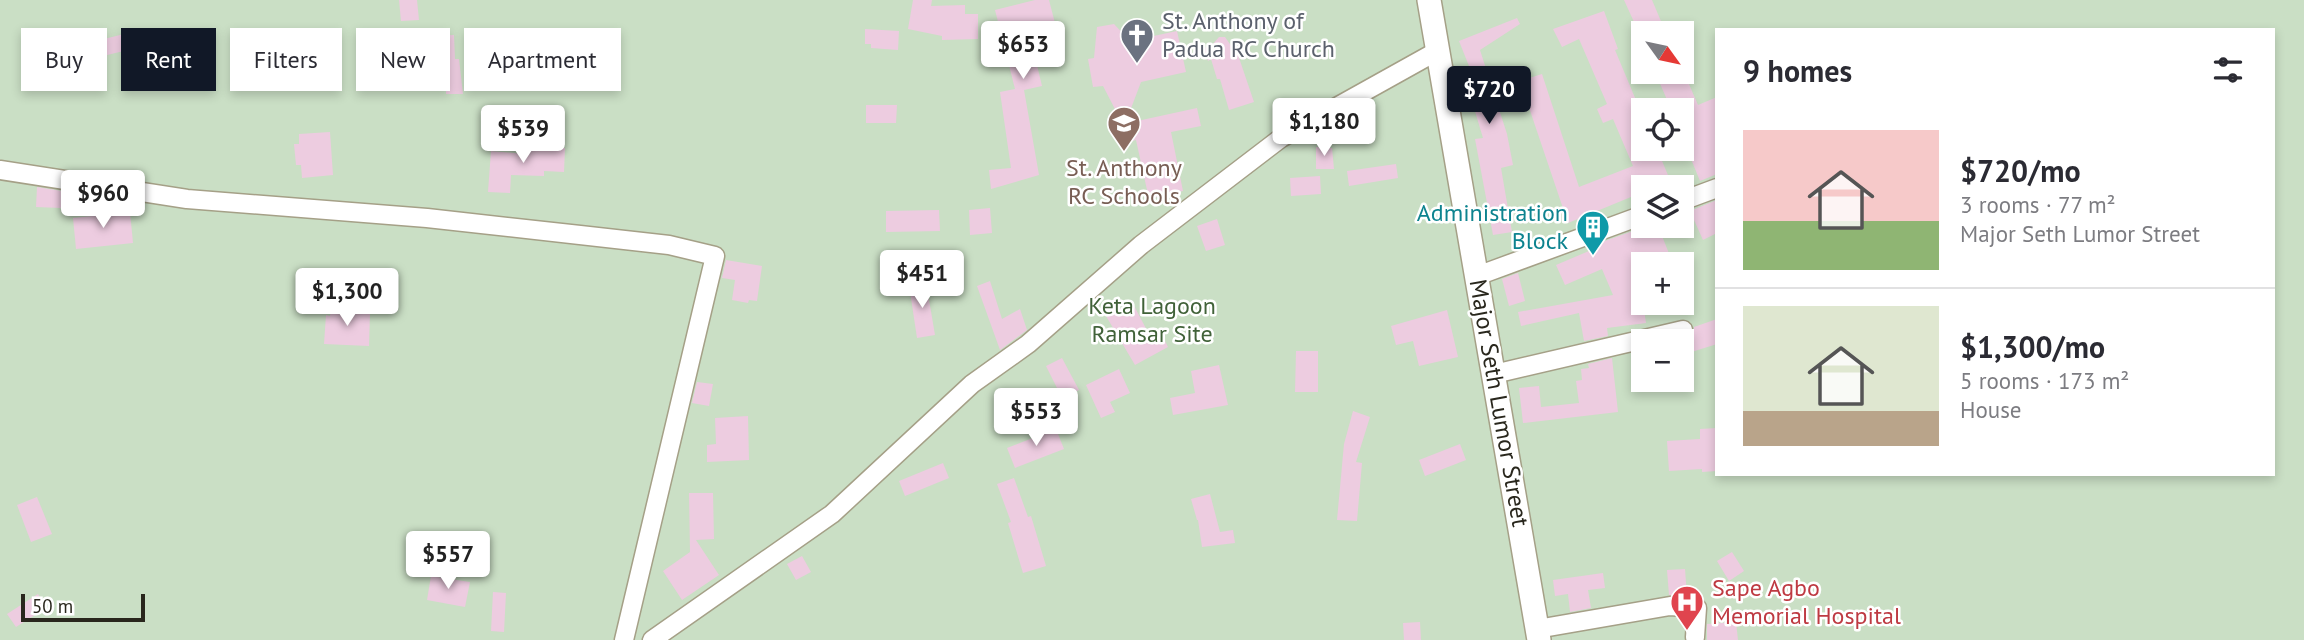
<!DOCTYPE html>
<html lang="en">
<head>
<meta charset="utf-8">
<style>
  :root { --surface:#fff; --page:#f7f7f7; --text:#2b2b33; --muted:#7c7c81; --line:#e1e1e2; --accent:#111827 }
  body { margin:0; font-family:"PT Sans",sans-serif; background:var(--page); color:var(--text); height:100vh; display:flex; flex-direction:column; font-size:26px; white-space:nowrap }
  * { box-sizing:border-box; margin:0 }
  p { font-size:23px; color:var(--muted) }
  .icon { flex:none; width:38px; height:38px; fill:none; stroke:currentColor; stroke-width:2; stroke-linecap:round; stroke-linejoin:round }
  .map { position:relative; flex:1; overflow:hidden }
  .panel { position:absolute; left:1715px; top:28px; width:560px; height:448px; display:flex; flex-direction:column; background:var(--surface); border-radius:0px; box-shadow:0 4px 10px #0003 }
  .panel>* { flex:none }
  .hud { position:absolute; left:21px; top:28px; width:665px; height:63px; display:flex; gap:14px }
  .needle { width:46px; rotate:123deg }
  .fabs { position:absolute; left:1631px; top:21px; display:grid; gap:14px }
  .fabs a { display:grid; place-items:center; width:63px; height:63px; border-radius:0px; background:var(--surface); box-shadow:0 4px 10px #0003; font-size:35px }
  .scale { position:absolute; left:21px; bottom:18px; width:124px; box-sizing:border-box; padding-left:7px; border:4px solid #29271d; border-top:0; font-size:19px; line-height:24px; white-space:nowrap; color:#29271d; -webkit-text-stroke:5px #fff; paint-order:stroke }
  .price { position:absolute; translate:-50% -60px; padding:0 16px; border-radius:7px; background:#fff; color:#222; font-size:23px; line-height:46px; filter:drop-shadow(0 2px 4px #0008) }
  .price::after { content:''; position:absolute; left:50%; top:42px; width:21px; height:16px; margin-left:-10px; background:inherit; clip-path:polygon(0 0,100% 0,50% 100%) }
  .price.on { background:var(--accent); color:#fff }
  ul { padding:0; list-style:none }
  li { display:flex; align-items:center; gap:21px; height:175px; padding:0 28px }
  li+li { border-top:2px solid var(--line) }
  li span { display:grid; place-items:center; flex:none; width:196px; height:140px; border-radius:0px; color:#555 }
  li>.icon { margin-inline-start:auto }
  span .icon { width:84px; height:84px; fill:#fffc; stroke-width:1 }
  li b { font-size:30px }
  h2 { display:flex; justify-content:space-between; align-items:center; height:84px; padding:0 28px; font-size:30px }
  .pill { padding:0 24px; border-radius:0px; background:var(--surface); box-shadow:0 4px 10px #0003; font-size:24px; line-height:63px }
  .pill.on { background:var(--accent); color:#fff }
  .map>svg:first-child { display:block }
  .green { fill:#cadfc5; fill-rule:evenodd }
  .building { fill:#edcce0 }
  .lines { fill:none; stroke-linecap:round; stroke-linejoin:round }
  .minor-casing { stroke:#a5a087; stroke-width:21 }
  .major-casing { stroke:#a5a087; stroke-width:26 }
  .minor { stroke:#fff; stroke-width:18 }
  .major { stroke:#fff; stroke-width:23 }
  .labels { text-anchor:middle; stroke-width:5; stroke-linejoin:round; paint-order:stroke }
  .worship-label { font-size:24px; fill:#5b616d; stroke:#fff; text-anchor:start }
  .education-label { font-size:24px; fill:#785e54; stroke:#fff }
  .culture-label { font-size:24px; fill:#0d838f; stroke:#fff; text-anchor:end }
  .park-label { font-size:24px; fill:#416239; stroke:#fff }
  .street-label { font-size:24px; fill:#29271d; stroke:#fff }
  .health-label { font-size:24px; fill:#be3a42; stroke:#fff; text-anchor:start }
</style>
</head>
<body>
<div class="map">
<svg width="2304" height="640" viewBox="0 0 2304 640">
  <rect width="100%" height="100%" fill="#f9f4d8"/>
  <path class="green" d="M0,0H2304V640H0ZM1717,30H2273V474H1717ZM1643,33H1682V72H1643ZM1643,110H1682V149H1643ZM1643,187H1682V226H1643ZM1643,264H1682V303H1643ZM1643,341H1682V380H1643Z"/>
  <g class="building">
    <path d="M399,0H417L419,20L401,21Z"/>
    <path d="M913,0H932L931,6L965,5V14H978V39L942,40V36L908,29Z"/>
    <path d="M1035,0H1049L1063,54L1036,61L1042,86L1024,90L1039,175L991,189L989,170L1011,168L1000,92L1015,89L995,10Z"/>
    <path d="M1624,0H1652L1666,33H1639Z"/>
    <path d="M1604,11L1618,49L1615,50L1643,117V149H1657L1673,187H1643V192L1568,223L1520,81L1542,74L1579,187L1633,166L1613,119L1603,123L1597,109L1607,104L1579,39L1562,47L1553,29Z"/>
    <path d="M1517,18L1520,24L1480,50L1507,134L1513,165L1501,168L1512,232L1493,235L1475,139L1483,138L1462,68L1469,66L1459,41Z"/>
    <path d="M1114,24L1130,41L1177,31L1186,72L1141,82L1130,111L1117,113L1103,86L1093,87L1088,59L1094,58L1097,27Z"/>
    <path d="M865,29L899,31L898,50L871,48V44H865Z"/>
    <path d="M140,30L144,46L95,58L92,42Z"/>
    <path d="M454,35L455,59H459L463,94H446V84H431L428,36Z"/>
    <path d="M1219,37H1225L1232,47L1235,46L1254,102L1229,110L1220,79H1217L1211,59L1208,61L1204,48L1212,45Z"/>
    <path d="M1682,68L1698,105L1717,97V174L1700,181L1682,137V104L1671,109L1655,72H1682Z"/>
    <path d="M866,105H897L896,123H866Z"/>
    <path d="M1197,108L1201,126L1171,132L1183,191L1149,199L1136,140L1132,141L1128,123Z"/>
    <path d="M330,132L333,175L302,178L301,165H296L294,144H299V134Z"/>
    <path d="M526,145L565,148L564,172L544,171V176L511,175L510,193L488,192L491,151L525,154Z"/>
    <path d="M1316,147L1332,148L1334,169H1316Z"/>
    <path d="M1396,164L1398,178L1349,186L1347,171Z"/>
    <path d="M1320,176L1321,194L1291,196L1290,178Z"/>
    <path d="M37,187L62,191L61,208L36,207Z"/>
    <path d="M1717,200V233L1703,240L1690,211Z"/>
    <path d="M990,208L992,233L970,235L969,210Z"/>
    <path d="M939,210L940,231L886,232V211Z"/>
    <path d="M130,212L133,243L76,249L73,218Z"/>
    <path d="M1217,219L1225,245L1206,251L1197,226Z"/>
    <path d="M1647,226H1658L1670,256L1651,264H1643V268L1631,274L1632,278L1639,276L1646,323L1607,328L1608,336L1584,341L1579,313L1521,326L1518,312L1613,295L1602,269L1565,285L1556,265L1589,251L1588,247Z"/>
    <path d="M726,260L762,266L757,301L749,300L748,303L732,300L735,280L722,278Z"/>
    <path d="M1518,273L1525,301L1509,306L1502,279Z"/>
    <path d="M990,281L1002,319L1020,309L1027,330L1000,350L977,286Z"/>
    <path d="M926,282L935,335L917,338L909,285Z"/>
    <path d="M1132,302L1150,336L1160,331L1168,347L1135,365L1106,316Z"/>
    <path d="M331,308L347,309V312L370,313L369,346L324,344L326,315L330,316Z"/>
    <path d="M1447,310L1458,357L1419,366L1413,341L1396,345L1391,326Z"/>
    <path d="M1717,319V344L1682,355V342L1694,339V327Z"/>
    <path d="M1296,351H1318V392H1295Z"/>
    <path d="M1062,358L1079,390L1062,398L1046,366Z"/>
    <path d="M1612,358L1618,412L1523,423L1519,388L1539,386L1541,407L1579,403L1576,381L1582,380L1581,369L1589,368L1588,364Z"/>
    <path d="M1219,365L1228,405L1173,415L1170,398L1195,393L1191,371Z"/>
    <path d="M1119,369L1130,393L1110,402L1115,412L1101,418L1086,385Z"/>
    <path d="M697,382L713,384L709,406L692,403Z"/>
    <path d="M1353,411L1370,417L1356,462L1362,463L1357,521L1337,520L1344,444Z"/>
    <path d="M748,416L749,460L707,462V445L716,444L715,418Z"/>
    <path d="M1717,428V471L1702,472V469L1669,471L1667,441L1700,439V429Z"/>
    <path d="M1056,429L1064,449L1015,468L1007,448Z"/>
    <path d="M1460,444L1466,460L1425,476L1419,460Z"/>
    <path d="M943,463L949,478L905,496L899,481Z"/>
    <path d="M1014,478L1028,517L1031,516L1046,566L1023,573L1008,523L1011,522L997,484Z"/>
    <path d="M689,493H713L714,539L696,540L719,575L682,600L663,571L690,552Z"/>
    <path d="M1210,494L1220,532L1233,530L1235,543L1202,547L1198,520H1197L1191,499Z"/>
    <path d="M37,497L52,534L31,542L17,505Z"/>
    <path d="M1732,552L1744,571L1729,581L1717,561Z"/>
    <path d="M802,556L811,572L796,580L787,564Z"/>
    <path d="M1685,569L1687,596L1669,595L1667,570Z"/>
    <path d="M1603,573L1605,588L1588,590L1591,608L1570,612L1568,594L1555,596L1553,580Z"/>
    <path d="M431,576L470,582L465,607L427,600Z"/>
    <path d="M493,592L506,593L504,632L491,631Z"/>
    <path d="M38,594L46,608L16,627L7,614Z"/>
    <path d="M1420,622L1421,640H1404L1403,623Z"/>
    <path d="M1736,622L1738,640H1707V624Z"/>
  </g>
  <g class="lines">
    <defs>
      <g id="minor">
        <path d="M0,170L187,199L427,218L580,235L669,245L715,256L624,640"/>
        <path d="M1682,201L1717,188"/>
        <path d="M1477,276L1643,215"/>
        <path d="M1494,374L1683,330"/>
        <path d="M1537,629L1670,606L1697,608L1695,637"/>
        <path d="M652,640L832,514L972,384L1028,344L1141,245L1281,138L1439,50"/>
      </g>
      <path id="major" d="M1429,0L1539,640"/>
    </defs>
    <use href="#minor" class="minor-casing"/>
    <use href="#major" class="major-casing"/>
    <use href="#minor" class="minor"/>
    <use href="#major" class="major"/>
  </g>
  <defs>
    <symbol id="church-pin" viewBox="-11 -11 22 30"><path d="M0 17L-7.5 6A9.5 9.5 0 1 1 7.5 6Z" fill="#6b7280" stroke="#fff"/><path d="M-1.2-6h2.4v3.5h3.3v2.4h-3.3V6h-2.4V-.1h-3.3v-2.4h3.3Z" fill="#fff"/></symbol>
    <symbol id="school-pin" viewBox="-11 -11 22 30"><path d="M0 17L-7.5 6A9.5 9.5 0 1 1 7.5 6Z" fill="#8d6e63" stroke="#fff"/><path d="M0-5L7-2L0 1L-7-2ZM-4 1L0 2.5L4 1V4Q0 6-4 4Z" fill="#fff"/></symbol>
    <symbol id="building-pin" viewBox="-11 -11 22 30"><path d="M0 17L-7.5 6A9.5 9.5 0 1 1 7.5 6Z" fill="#0f9aa8" stroke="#fff"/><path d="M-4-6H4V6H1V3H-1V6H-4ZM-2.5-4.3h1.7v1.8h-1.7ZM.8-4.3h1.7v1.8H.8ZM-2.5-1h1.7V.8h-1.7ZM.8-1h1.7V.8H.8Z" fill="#fff"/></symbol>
    <symbol id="hospital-pin" viewBox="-11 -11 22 30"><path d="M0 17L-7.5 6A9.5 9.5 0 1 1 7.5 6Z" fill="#e0444e" stroke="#fff"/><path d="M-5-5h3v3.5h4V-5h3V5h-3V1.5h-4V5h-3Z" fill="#fff"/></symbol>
  </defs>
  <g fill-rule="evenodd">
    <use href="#church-pin" x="1118" y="16" width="38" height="52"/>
    <use href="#school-pin" x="1105" y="104" width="38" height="52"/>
    <use href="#building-pin" x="1574" y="208" width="38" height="52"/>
    <use href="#hospital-pin" x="1668" y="583" width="38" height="52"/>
  </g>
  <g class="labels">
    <g class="worship-label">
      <text x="1162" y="29">St. Anthony of<tspan x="1162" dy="28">Padua RC Church</tspan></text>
    </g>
    <g class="education-label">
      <text x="1124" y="176">St. Anthony<tspan x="1124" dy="28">RC Schools</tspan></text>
    </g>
    <g class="culture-label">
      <text x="1568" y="221">Administration<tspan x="1568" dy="28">Block</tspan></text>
    </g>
    <g class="park-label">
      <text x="1152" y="314">Keta Lagoon<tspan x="1152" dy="28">Ramsar Site</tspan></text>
    </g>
    <g class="street-label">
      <text transform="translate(1499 403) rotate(80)" y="8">Major Seth Lumor Street</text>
    </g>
    <g class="health-label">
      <text x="1712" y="596">Sape Agbo<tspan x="1712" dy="28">Memorial Hospital</tspan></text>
    </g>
  </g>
</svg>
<div class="fabs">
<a><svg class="needle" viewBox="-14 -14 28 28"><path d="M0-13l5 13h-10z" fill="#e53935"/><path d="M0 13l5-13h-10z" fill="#7c7c81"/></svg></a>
<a><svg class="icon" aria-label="locate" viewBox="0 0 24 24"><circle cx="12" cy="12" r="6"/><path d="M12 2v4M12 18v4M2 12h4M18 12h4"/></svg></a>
<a><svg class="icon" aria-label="layers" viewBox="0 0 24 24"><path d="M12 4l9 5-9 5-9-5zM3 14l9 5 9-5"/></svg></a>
<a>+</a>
<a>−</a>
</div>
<div class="scale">50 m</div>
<b class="price" style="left:1023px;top:81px">$653</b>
<b class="price on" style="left:1489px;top:126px">$720</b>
<b class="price" style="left:1324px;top:158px">$1,180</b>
<b class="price" style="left:523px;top:165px">$539</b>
<b class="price" style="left:103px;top:230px">$960</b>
<b class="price" style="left:922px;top:310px">$451</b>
<b class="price" style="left:347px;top:328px">$1,300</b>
<b class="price" style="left:1036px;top:448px">$553</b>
<b class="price" style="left:448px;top:591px">$557</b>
<div class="hud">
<a class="pill">Buy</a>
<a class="pill on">Rent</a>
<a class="pill">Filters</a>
<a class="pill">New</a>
<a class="pill">Apartment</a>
</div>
<section class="panel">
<h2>9 homes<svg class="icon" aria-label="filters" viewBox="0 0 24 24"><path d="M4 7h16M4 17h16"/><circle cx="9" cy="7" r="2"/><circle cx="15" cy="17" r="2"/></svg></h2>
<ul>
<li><span style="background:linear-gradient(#f6c9c9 65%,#8fb573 0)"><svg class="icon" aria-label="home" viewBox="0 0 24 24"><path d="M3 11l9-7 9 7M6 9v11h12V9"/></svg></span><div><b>$720/mo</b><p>3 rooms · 77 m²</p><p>Major Seth Lumor Street</p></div></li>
<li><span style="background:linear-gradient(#dfe7d0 75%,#b9a48a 0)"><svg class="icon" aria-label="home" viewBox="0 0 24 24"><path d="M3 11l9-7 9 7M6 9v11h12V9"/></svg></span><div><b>$1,300/mo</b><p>5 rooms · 173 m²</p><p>House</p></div></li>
</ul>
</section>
</div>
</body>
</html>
